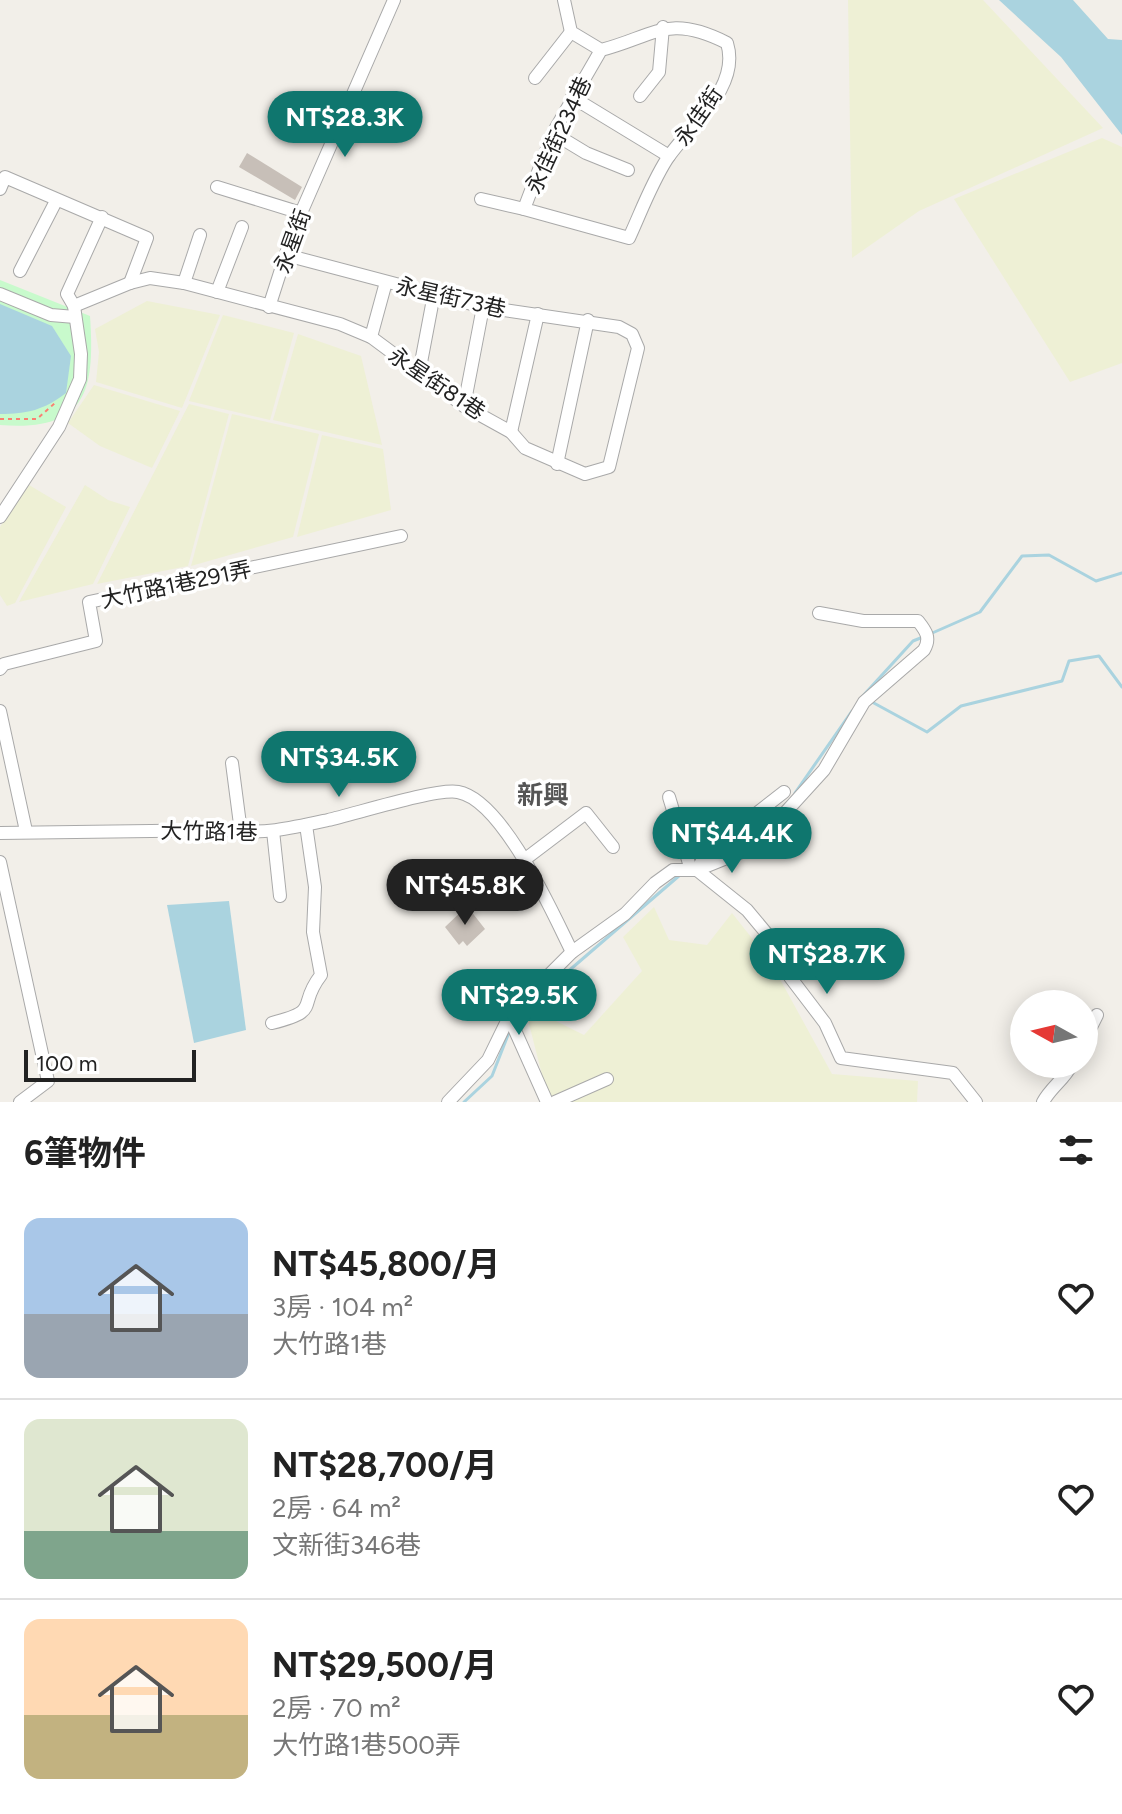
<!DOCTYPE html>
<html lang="zh-TW">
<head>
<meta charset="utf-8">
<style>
  :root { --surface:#fff; --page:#f6f6f6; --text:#222; --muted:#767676; --line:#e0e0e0; --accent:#0f766e }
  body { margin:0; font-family:Figtree,"Noto Sans TC",sans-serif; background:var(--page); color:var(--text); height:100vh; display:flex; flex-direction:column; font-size:30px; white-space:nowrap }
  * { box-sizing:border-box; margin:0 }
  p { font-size:26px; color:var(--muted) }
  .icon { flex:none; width:44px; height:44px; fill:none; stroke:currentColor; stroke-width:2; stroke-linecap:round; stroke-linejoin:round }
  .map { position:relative; height:1102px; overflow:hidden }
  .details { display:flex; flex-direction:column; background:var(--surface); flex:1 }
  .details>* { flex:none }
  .needle { width:52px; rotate:278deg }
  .controls { position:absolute; left:1010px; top:990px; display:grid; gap:16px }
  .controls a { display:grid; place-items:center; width:88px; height:88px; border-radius:50%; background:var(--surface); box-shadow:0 4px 20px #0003; font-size:40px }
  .scale { position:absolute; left:24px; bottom:20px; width:172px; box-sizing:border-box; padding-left:8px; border:4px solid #222; border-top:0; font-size:22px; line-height:28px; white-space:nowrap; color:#222; -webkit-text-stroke:6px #fff; paint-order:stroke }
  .price { position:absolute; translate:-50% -68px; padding:0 18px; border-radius:28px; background:var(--accent); color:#fff; font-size:26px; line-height:52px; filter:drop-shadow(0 2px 4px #0008) }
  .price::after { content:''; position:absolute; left:50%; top:48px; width:24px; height:18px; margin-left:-12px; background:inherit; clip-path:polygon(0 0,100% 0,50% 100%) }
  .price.current { background:#222; color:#fff }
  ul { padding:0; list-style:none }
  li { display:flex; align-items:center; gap:24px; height:200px; padding:0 24px }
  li+li { border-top:2px solid var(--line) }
  li span { display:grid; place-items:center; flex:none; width:224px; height:160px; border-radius:16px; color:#555 }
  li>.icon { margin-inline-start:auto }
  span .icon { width:96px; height:96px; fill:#fffc; stroke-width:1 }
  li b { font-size:34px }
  h2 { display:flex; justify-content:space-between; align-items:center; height:96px; padding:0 24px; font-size:34px }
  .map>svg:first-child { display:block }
  .farmland { fill:#eef0d5 }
  .park { fill:#c8facc }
  .water { fill:#aad3df }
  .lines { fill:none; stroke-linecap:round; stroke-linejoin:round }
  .stream { stroke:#aad3df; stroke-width:3 }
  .building { fill:#c7bfb8 }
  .minor-casing { stroke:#a9a9a9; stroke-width:14 }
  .path { stroke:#fa8072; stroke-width:2; stroke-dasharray:4 4; stroke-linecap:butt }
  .minor { stroke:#fff; stroke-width:12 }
  .labels { text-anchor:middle; stroke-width:7; stroke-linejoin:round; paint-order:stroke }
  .street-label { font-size:22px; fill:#222; stroke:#fff }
  .quarter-label { font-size:26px; font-weight:bold; fill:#555; stroke:#fff }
</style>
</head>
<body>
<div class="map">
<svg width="1122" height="1102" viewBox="0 0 1122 1102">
  <rect width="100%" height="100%" fill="#f2efe9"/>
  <g class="farmland">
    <path d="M848,0H983L1103,128L919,211L852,258Z"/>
    <path d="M1102,138L1122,147V363L1070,382L954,199Z"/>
    <path d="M147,301L220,315L182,408L96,382L99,352L95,329Z"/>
    <path d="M223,315L294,333L270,420L189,401Z"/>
    <path d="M298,334L361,356L382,445L273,420Z"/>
    <path d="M94,385L180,411L152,468L100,446L68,423Z"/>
    <path d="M189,404L229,414L188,566L97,584Z"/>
    <path d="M232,414L319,434L293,537L191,566Z"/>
    <path d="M322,435L383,449L391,510L297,537Z"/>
    <path d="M29,485L66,507L15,603L7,606L0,595V527Z"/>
    <path d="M85,485L108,500L130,507L93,584L19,602Z"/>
    <path d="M654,907L669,940L707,945L732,913L770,961L832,1074L918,1081L917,1102H549L528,1020L548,1017L584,1035L642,971L623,937Z"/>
  </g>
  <path class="park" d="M0,280L90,316C95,390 87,432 0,425Z"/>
  <g class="water">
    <path d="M999,0H1073L1108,39L1122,40V135L1061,57Z"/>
    <path d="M0,304L52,326L71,356L66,393C44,410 27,414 0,414Z"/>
    <path d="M229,901L246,1030L194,1043L167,905Z"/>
  </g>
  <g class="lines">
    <g class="stream">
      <path d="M930,634L980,612L1022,556L1049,555L1096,581L1122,573"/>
      <path d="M861,698L913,641L923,637"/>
      <path d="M872,702L927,732L961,706L1062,681L1069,661L1099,656L1122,687"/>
      <path d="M795,793L852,711"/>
      <path d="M522,1011L680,875"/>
      <path d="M464,1102L492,1076L510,1030"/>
    </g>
  </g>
  <g class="building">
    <path d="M247,153L302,187L295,200L239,167Z"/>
    <path d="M467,906L485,929L467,946L463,941L459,945L445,927Z"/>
  </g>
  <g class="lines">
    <defs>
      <g id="minor">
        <path d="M564,0L571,32L601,50C655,36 668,13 727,43C741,88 689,126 667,159C651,184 641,212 629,238L524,209L553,133L601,50"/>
        <path d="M535,78L571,32"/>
        <path d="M640,96L659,72L663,27"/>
        <path d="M572,97L669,156"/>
        <path d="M553,133L586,153L628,170"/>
        <path d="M217,187L301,213"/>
        <path d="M0,189L5,177L147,238L130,283"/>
        <path d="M481,199L524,209"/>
        <path d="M20,271L56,201"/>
        <path d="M184,283L200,235"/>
        <path d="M217,292L242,227"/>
        <path d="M0,294L51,315L75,317"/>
        <path d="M74,306L130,283L150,278L184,283L340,324L371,337L464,406L511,432L525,448L585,474L609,467L638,348L632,334L619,327L483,307L286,255"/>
        <path d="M269,307L294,229L394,0"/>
        <path d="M371,337L386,282"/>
        <path d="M419,373L434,294"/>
        <path d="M464,406L483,307"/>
        <path d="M511,432L538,314"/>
        <path d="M557,464L588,320"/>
        <path d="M0,517L59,427L80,379L81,354L74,306L67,294L102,217"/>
        <path d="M0,669L4,664L96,641L89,602L401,536"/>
        <path d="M0,711L26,831"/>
        <path d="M232,763L241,832"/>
        <path d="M669,797L691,870"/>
        <path d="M273,831L280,896"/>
        <path d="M0,833L226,830C263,835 292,828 328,820C355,814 436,788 458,792C503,800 553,914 572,952"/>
        <path d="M524,860L586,813L613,847"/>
        <path d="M0,862L48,1081L20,1102"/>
        <path d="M697,870L754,847L824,770L864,702L924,650C931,638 926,631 918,621H863L819,613"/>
        <path d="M697,870L707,852L784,792"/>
        <path d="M509,1017L547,1102"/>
        <path d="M272,1023C323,1010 296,1007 321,975L313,932L315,887L306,825"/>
        <path d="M1084,1041L1097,1015"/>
        <path d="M448,1102L488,1060L509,1017L541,983L572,952L625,914L655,883L673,870H697L747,910L782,952L790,977L825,1023L841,1058L953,1073L976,1102"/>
        <path d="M555,1102L607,1079"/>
        <path d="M1043,1102C1051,1087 1064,1080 1072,1064"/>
      </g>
    </defs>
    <use href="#minor" class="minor-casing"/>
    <path class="path" d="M0,419H37L55,403"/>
    <use href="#minor" class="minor"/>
  </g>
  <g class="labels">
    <g class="street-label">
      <text transform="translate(698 116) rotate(-55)" y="8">永佳街</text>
      <text transform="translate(558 135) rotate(-65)" y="8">永佳街234巷</text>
      <text transform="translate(292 241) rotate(-70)" y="8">永星街</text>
      <text transform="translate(451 297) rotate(13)" y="8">永星街73巷</text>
      <text transform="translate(437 383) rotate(34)" y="8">永星街81巷</text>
      <text transform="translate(176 584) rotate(-12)" y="8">大竹路1巷291弄</text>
      <text transform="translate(209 831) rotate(1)" y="8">大竹路1巷</text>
    </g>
    <g class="quarter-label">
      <text x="543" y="804">新興</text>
    </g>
  </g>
</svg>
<div class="controls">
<a><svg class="needle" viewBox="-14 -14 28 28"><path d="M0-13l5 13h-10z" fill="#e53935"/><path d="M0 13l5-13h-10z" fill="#767676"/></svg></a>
</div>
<div class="scale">100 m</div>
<b class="price" style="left:345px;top:159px">NT$28.3K</b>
<b class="price" style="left:339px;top:799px">NT$34.5K</b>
<b class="price" style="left:732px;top:875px">NT$44.4K</b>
<b class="price current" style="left:465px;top:927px">NT$45.8K</b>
<b class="price" style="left:827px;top:996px">NT$28.7K</b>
<b class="price" style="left:519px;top:1037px">NT$29.5K</b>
</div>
<section class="details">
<h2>6筆物件<svg class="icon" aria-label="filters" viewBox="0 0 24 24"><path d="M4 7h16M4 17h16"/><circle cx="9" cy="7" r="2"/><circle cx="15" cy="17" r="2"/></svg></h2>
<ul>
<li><span style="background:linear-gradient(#a9c7e8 60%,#9aa5b1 0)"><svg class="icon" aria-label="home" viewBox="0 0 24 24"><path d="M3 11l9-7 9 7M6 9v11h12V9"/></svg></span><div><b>NT$45,800/月</b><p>3房 · 104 m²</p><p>大竹路1巷</p></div><svg class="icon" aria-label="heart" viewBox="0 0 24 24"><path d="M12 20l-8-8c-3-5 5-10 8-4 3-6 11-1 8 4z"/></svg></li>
<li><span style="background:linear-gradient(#dfe7d0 70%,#7fa58c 0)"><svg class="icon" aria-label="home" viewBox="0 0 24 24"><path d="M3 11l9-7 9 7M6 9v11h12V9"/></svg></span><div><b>NT$28,700/月</b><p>2房 · 64 m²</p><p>文新街346巷</p></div><svg class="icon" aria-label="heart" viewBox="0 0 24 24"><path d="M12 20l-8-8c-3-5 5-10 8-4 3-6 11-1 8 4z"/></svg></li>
<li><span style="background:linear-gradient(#ffd9b3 60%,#c2b280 0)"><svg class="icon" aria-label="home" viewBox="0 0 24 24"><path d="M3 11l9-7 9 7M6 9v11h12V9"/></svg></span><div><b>NT$29,500/月</b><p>2房 · 70 m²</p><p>大竹路1巷500弄</p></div><svg class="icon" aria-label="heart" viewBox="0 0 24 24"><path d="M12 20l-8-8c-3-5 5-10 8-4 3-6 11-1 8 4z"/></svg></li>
</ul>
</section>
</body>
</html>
